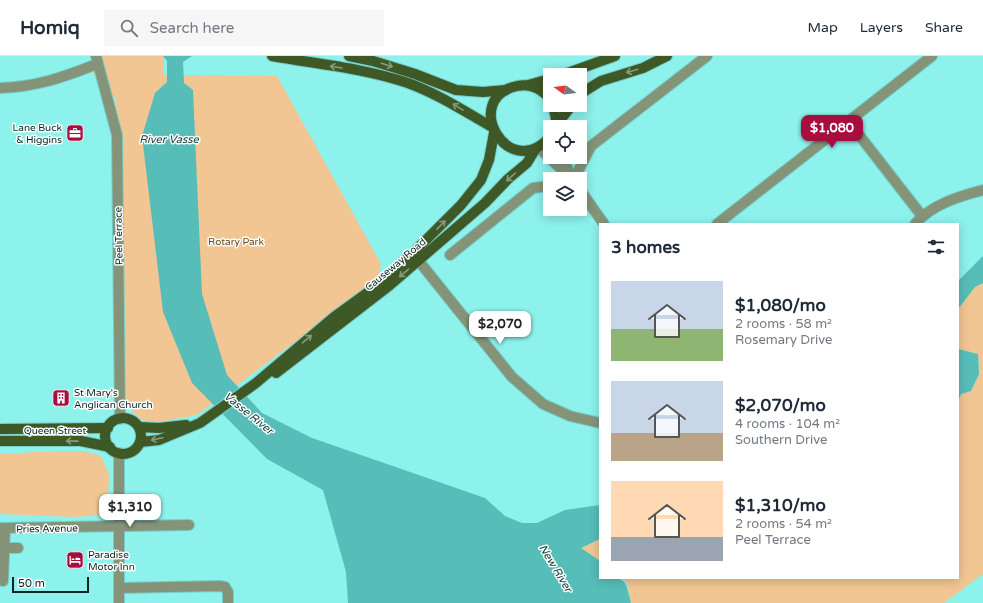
<!DOCTYPE html>
<html lang="en">
<head>
<meta charset="utf-8">
<style>
  :root { --surface:#fff; --page:#f6f6f7; --text:#1f2937; --muted:#747a83; --line:#e0e1e3; --accent:#a60e40 }
  body { margin:0; font-family:"Varela Round",sans-serif; background:var(--page); color:var(--text); height:100vh; display:flex; flex-direction:column; font-size:15px; white-space:nowrap }
  * { box-sizing:border-box; margin:0 }
  p { font-size:13px; color:var(--muted) }
  .icon { flex:none; width:22px; height:22px; fill:none; stroke:currentColor; stroke-width:2; stroke-linecap:round; stroke-linejoin:round }
  .map { position:relative; flex:1; overflow:hidden }
  .drawer { position:absolute; left:599px; top:167px; width:360px; height:356px; display:flex; flex-direction:column; background:var(--surface); border-radius:0px; box-shadow:0 2px 10px #0003 }
  .drawer>* { flex:none }
  .needle { width:26px; rotate:284deg }
  .fabs { position:absolute; left:543px; top:12px; display:grid; gap:8px }
  .fabs a { display:grid; place-items:center; width:44px; height:44px; border-radius:0px; background:var(--surface); box-shadow:0 2px 10px #0003; font-size:20px }
  .scale { position:absolute; left:12px; bottom:10px; width:77px; box-sizing:border-box; padding-left:4px; border:2px solid #052625; border-top:0; font-size:11px; line-height:14px; white-space:nowrap; color:#052625; -webkit-text-stroke:3px #fdfdfd; paint-order:stroke }
  .price { position:absolute; translate:-50% -34px; padding:0 9px; border-radius:8px; background:#fff; color:#222; font-size:13px; line-height:26px; filter:drop-shadow(0 1px 2px #0008) }
  .price::after { content:''; position:absolute; left:50%; top:24px; width:12px; height:9px; margin-left:-6px; background:inherit; clip-path:polygon(0 0,100% 0,50% 100%) }
  .price.selected { background:var(--accent); color:#fff }
  ul { padding:0; list-style:none }
  li { display:flex; align-items:center; gap:12px; height:100px; padding:0 12px }
  li span { display:grid; place-items:center; flex:none; width:112px; height:80px; border-radius:0px; color:#555 }
  li>.icon { margin-inline-start:auto }
  span .icon { width:48px; height:48px; fill:#fffc; stroke-width:1 }
  li b { font-size:17px }
  h2 { display:flex; justify-content:space-between; align-items:center; height:48px; padding:0 12px; font-size:17px }
  header { display:flex; align-items:center; gap:24px; box-sizing:border-box; height:56px; padding:0 20px; background:var(--surface); border-bottom:1px solid var(--line) }
  header strong { font-size:19px }
  nav { display:flex; gap:22px; margin-inline-start:auto; font-size:14px }
  .search { width:280px; height:36px; background:var(--page); display:flex; align-items:center; gap:10px; box-sizing:border-box; padding:0 14px; border-radius:0px; color:var(--muted); font-size:15px }
  .map>svg:first-child { display:block }
  .green { fill:#f1c693 }
  .water { fill:#57bdb9 }
  .lines { fill:none; stroke-linecap:round; stroke-linejoin:round }
  .minor-casing { stroke:#75ccc8; stroke-width:12 }
  .major-casing { stroke:#75ccc8; stroke-width:12 }
  .minor { stroke:#859479; stroke-width:10 }
  .major { stroke:#3e5826; stroke-width:10 }
  .oneway { stroke:#8a9a7c }
  .labels { text-anchor:middle; stroke-width:3; stroke-linejoin:round; paint-order:stroke }
  .poi-label { font-size:10px; fill:#052625; stroke:#fdfdfd; text-anchor:start }
  .street-label { font-size:10px; fill:#052625; stroke:#fdfdfd }
  .park-label { font-size:10px; fill:#69481b; stroke:#fdfdfd }
  .water-label { font-size:11px; font-style:italic; fill:#144342; stroke:#fdfdfd }
</style>
</head>
<body>
<header>
<strong>Homiq</strong>
<div class="search"><svg class="icon" aria-label="search" viewBox="0 0 24 24"><circle cx="10" cy="10" r="6"/><path d="M15 15l6 6"/></svg>Search here</div>
<nav><a>Map</a><a>Layers</a><a>Share</a></nav>
</header>
<div class="map">
<svg width="983" height="547" viewBox="0 0 983 547">
  <rect width="100%" height="100%" fill="#8df1ec"/>
  <g class="green">
    <path d="M101,0H164V19L277,20L381,208L378,224L197,359L160,366L141,364L124,346L116,44L88,12Z"/>
    <path d="M983,227V518L944,547H631L627,527L621,522H958V346L961,338L971,335L979,318L978,298L958,293V253L975,231Z"/>
    <path d="M53,395H85L101,400L109,418L108,451L105,459L75,461L0,458V398Z"/>
    <path d="M600,483V505L581,492Z"/>
  </g>
  <g class="water">
    <path d="M163,0H192L183,6L184,27L193,34L202,238L227,319L262,357L312,382L485,442L505,460L522,467H537L565,454L600,449V483L581,492L600,505V522C626,522 625,522 631,547H348L346,516L323,434L267,403L192,327L163,256L142,80L155,37L167,26V5Z"/>
    <path d="M983,200V227L975,231L958,253V225Z"/>
    <path d="M958,293L978,298L979,318L971,335L961,338L958,346Z"/>
  </g>
  <g class="lines">
    <defs>
      <g id="minor">
        <path d="M96,0L117,79L120,363"/>
        <path d="M0,32C36,31 64,21 97,8"/>
        <path d="M849,66L922,160"/>
        <path d="M538,91L561,113L568,117"/>
        <path d="M563,101L571,121"/>
        <path d="M574,123L591,90L707,0"/>
        <path d="M580,134L604,168"/>
        <path d="M717,168L932,0"/>
        <path d="M915,168C931,149 959,140 983,134"/>
        <path d="M414,199L512,321L543,348L570,360L600,367"/>
        <path d="M450,199L533,132L550,130"/>
        <path d="M0,472L189,469"/>
        <path d="M5,492H18"/>
        <path d="M3,525L5,472"/>
        <path d="M119,532L220,530L225,531L228,536V547"/>
        <path d="M119,547V397"/>
      </g>
      <g id="major">
        <path d="M272,0C317,8 364,12 408,27C438,38 464,55 492,71"/>
        <path d="M349,0L373,5L415,18L456,34L483,36L506,34"/>
        <path d="M562,19L615,0"/>
        <path d="M528,29L550,23"/>
        <path d="M580,38L601,25L643,12L667,0"/>
        <path d="M550,43C542,33 530,27 517,30C460,42 508,128 550,81"/>
        <path d="M553,49L556,63L555,71"/>
        <path d="M555,71L572,49"/>
        <path d="M276,317L390,229L485,147L508,123L527,107L536,92"/>
        <circle cx="123" cy="380" r="18"/>
        <path d="M139,371L159,372L186,369"/>
        <path d="M0,373L108,372"/>
        <path d="M0,385H81L110,391"/>
        <path d="M140,386L159,384L200,367L256,327L334,261L378,229L413,197L461,149L481,124L489,104L494,77"/>
      </g>
    </defs>
    <use href="#minor" class="minor-casing"/>
    <use href="#major" class="major-casing"/>
    <use href="#minor" class="minor"/>
    <use href="#major" class="major"/>
  </g>
  <defs><path id="oneway-shaft" d="M-6 0H5M1.5-3L5.5 0L1.5 3" fill="none" stroke-width="1.6" stroke-linecap="round" stroke-linejoin="round"/></defs>
  <g class="oneway">
    <use href="#oneway-shaft" transform="translate(387 9) rotate(17)"/>
    <use href="#oneway-shaft" transform="translate(336 11) rotate(-171)"/>
    <use href="#oneway-shaft" transform="translate(632 15) rotate(163)"/>
    <use href="#oneway-shaft" transform="translate(458 51) rotate(-148)"/>
    <use href="#oneway-shaft" transform="translate(511 121) rotate(138)"/>
    <use href="#oneway-shaft" transform="translate(441 169) rotate(-45)"/>
    <use href="#oneway-shaft" transform="translate(404 217) rotate(139)"/>
    <use href="#oneway-shaft" transform="translate(307 283) rotate(-40)"/>
    <use href="#oneway-shaft" transform="translate(157 383) rotate(168)"/>
    <use href="#oneway-shaft" transform="translate(72 385) rotate(-179)"/>
  </g>
  <defs>
    <symbol id="office-square" viewBox="-11 -11 22 22"><rect x="-9" y="-9" width="18" height="18" rx="4" fill="#a60e40" stroke="#fdfdfd"/><path d="M-6-3h4V-5.5h4V-3h4V5H-6ZM-1-4.5V-3h2v-1.5ZM-6 0V1H6V0Z" fill="#fff"/></symbol>
    <symbol id="building-square" viewBox="-11 -11 22 22"><rect x="-9" y="-9" width="18" height="18" rx="4" fill="#a60e40" stroke="#fdfdfd"/><path d="M-4-6H4V6H1V3H-1V6H-4ZM-2.5-4.3h1.7v1.8h-1.7ZM.8-4.3h1.7v1.8H.8ZM-2.5-1h1.7V.8h-1.7ZM.8-1h1.7V.8H.8Z" fill="#fff"/></symbol>
    <symbol id="hotel-square" viewBox="-11 -11 22 22"><rect x="-9" y="-9" width="18" height="18" rx="4" fill="#a60e40" stroke="#fdfdfd"/><path d="M-6-4.5h1.5V1H6V5H4.5V3h-9V5H-6ZM-4 0a1.8 1.8 0 1 1 3.6 0ZM.5 0V-2.5h3Q6-2.5 6 0Z" fill="#fff"/></symbol>
  </defs>
  <g fill-rule="evenodd">
    <use href="#office-square" x="65" y="67" width="20" height="20"/>
    <use href="#building-square" x="51" y="332" width="20" height="20"/>
    <use href="#hotel-square" x="65" y="494" width="20" height="20"/>
  </g>
  <g class="labels">
    <g class="poi-label">
      <text x="62" y="75" text-anchor="end">Lane Buck<tspan x="62" dy="12">&amp; Higgins</tspan></text>
      <text x="74" y="340">St Mary's<tspan x="74" dy="12">Anglican Church</tspan></text>
      <text x="88" y="502">Paradise<tspan x="88" dy="12">Motor Inn</tspan></text>
    </g>
    <g class="street-label">
      <text transform="translate(118 180) rotate(-91)" y="4">Peel Terrace</text>
      <text transform="translate(395 208) rotate(-40)" y="4">Causeway Road</text>
      <text x="55" y="378">Queen Street</text>
      <text transform="translate(47 472) rotate(-1)" y="4">Pries Avenue</text>
    </g>
    <g class="park-label">
      <text x="236" y="189">Rotary Park</text>
    </g>
    <g class="water-label">
      <text x="169" y="87">River Vasse</text>
      <text transform="translate(249 357) rotate(39)" y="4">Vasse River</text>
      <text transform="translate(556 512) rotate(59)" y="4">New River</text>
    </g>
  </g>
</svg>
<div class="fabs">
<a><svg class="needle" viewBox="-14 -14 28 28"><path d="M0-13l5 13h-10z" fill="#e53935"/><path d="M0 13l5-13h-10z" fill="#747a83"/></svg></a>
<a><svg class="icon" aria-label="locate" viewBox="0 0 24 24"><circle cx="12" cy="12" r="6"/><path d="M12 2v4M12 18v4M2 12h4M18 12h4"/></svg></a>
<a><svg class="icon" aria-label="layers" viewBox="0 0 24 24"><path d="M12 4l9 5-9 5-9-5zM3 14l9 5 9-5"/></svg></a>
</div>
<div class="scale">50 m</div>
<b class="price selected" style="left:832px;top:93px">$1,080</b>
<b class="price" style="left:500px;top:289px">$2,070</b>
<b class="price" style="left:130px;top:472px">$1,310</b>
<section class="drawer">
<h2>3 homes<svg class="icon" aria-label="filters" viewBox="0 0 24 24"><path d="M4 7h16M4 17h16"/><circle cx="9" cy="7" r="2"/><circle cx="15" cy="17" r="2"/></svg></h2>
<ul>
<li><span style="background:linear-gradient(#c9d6e8 60%,#8fb573 0)"><svg class="icon" aria-label="home" viewBox="0 0 24 24"><path d="M3 11l9-7 9 7M6 9v11h12V9"/></svg></span><div><b>$1,080/mo</b><p>2 rooms · 58 m²</p><p>Rosemary Drive</p></div></li>
<li><span style="background:linear-gradient(#c9d6e8 65%,#b9a48a 0)"><svg class="icon" aria-label="home" viewBox="0 0 24 24"><path d="M3 11l9-7 9 7M6 9v11h12V9"/></svg></span><div><b>$2,070/mo</b><p>4 rooms · 104 m²</p><p>Southern Drive</p></div></li>
<li><span style="background:linear-gradient(#ffd9b3 70%,#9aa5b1 0)"><svg class="icon" aria-label="home" viewBox="0 0 24 24"><path d="M3 11l9-7 9 7M6 9v11h12V9"/></svg></span><div><b>$1,310/mo</b><p>2 rooms · 54 m²</p><p>Peel Terrace</p></div></li>
</ul>
</section>
</div>
</body>
</html>
